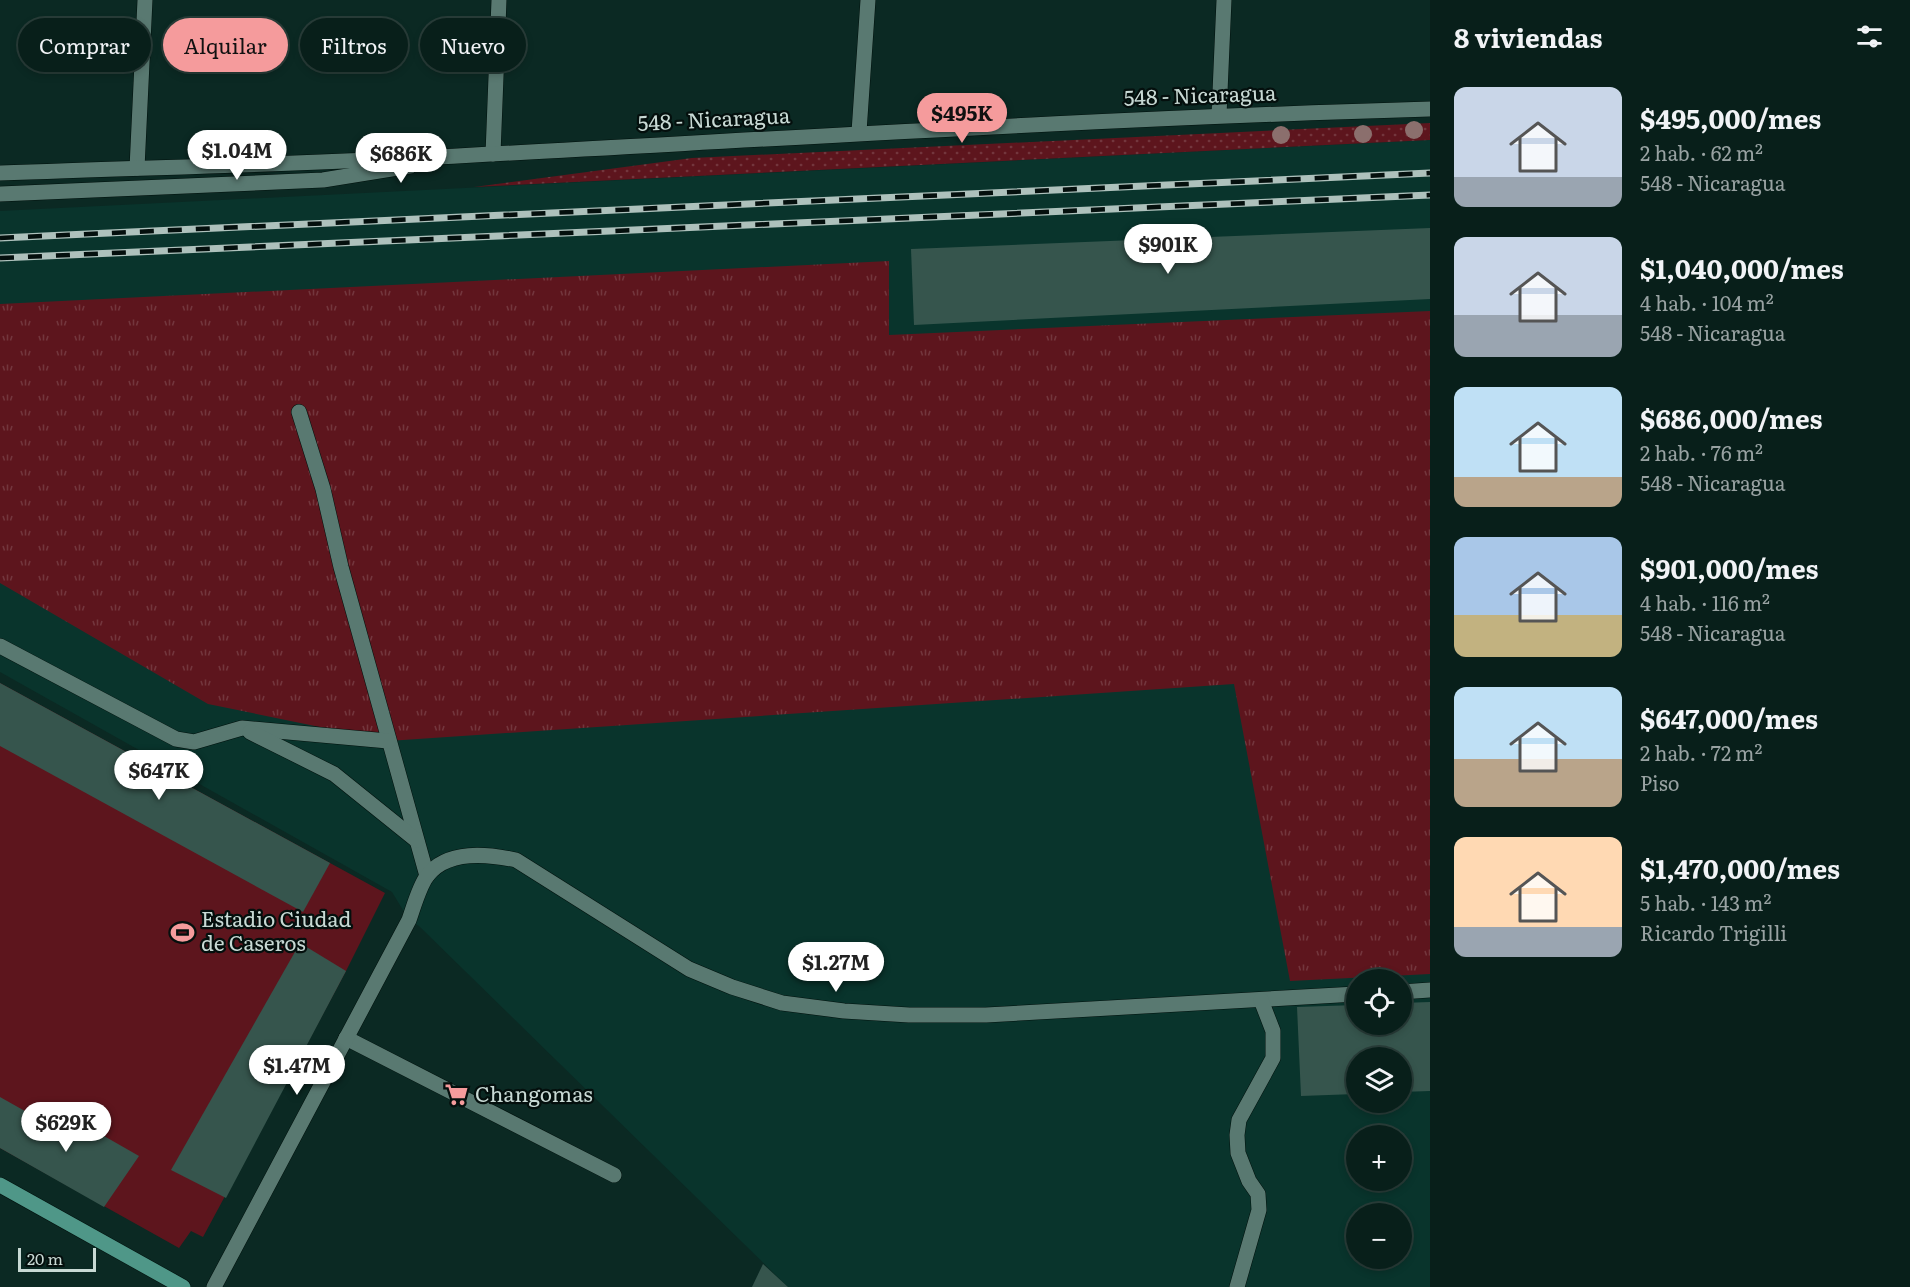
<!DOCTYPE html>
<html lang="es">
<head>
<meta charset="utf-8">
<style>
  :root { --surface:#081f1a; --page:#162c27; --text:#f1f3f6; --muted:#98a2a2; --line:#293d39; --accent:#f59b9c }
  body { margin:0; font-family:Literata,serif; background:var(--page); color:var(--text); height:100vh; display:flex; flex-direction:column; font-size:22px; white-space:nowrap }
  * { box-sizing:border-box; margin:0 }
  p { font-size:20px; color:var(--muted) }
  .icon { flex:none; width:33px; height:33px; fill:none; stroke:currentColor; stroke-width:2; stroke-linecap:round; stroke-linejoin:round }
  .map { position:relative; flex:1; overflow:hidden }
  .sheet { display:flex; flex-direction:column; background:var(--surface); width:480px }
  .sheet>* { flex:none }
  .top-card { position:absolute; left:18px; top:18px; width:570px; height:54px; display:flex; gap:12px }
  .buttons { position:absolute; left:1346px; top:969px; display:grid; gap:12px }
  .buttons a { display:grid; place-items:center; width:66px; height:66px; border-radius:50%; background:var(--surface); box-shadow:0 3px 9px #0003,0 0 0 2px var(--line); font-size:30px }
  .scale { position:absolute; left:18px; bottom:15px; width:78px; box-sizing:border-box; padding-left:6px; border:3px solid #c8d9d4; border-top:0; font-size:16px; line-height:21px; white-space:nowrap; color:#c8d9d4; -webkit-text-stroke:4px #040f0d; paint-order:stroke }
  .price { position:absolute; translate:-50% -51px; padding:0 14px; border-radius:21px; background:#fff; color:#222; font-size:20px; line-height:39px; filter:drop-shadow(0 2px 3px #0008) }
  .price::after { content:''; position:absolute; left:50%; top:36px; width:18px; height:14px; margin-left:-9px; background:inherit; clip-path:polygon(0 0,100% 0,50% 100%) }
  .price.selected { background:var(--accent); color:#111 }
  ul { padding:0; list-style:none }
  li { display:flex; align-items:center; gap:18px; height:150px; padding:0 24px }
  li span { display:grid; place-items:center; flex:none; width:168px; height:120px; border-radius:12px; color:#555 }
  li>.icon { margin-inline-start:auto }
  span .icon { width:72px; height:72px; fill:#fffc; stroke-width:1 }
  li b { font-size:26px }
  h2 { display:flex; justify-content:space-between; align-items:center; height:72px; padding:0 24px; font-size:26px }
  .tag { padding:0 21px; border-radius:27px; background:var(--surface); box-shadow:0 3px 9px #0003,0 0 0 2px var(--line); font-size:21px; line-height:54px }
  .tag.selected { background:var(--accent); color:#111 }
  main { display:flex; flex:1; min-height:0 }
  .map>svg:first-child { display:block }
  .built { fill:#09342c; fill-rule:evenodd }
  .grass { fill:url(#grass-tufts) }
  .park { fill:url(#park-dots) }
  .pitch { fill:#5d151d }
  .building { fill:#36554d }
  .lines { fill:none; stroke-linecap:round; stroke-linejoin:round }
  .minor-casing { stroke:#00110d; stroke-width:16 }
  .major-casing { stroke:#00110d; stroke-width:16 }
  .minor { stroke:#597971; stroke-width:15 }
  .major { stroke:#4f9788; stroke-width:15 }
  .rail-casing { stroke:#aec1bc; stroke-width:7 }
  .rail { stroke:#040f0d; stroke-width:4.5; stroke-dasharray:14; stroke-linecap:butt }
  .tree { fill:#8b6f6d }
  .labels { text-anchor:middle; stroke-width:4.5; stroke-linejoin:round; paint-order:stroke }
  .street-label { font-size:21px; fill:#c8d9d4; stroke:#040f0d }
  .poi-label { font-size:21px; fill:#c8d9d4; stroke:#040f0d; text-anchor:start }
</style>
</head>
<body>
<main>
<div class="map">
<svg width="1430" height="1287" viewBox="0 0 1430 1287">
  <defs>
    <pattern id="grass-tufts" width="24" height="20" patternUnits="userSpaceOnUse" patternTransform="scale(1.5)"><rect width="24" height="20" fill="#5d151d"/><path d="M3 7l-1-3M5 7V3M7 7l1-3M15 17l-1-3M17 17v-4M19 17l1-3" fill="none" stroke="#73363d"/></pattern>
    <pattern id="park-dots" width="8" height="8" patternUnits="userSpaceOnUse" patternTransform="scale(1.5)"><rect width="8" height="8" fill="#5d151d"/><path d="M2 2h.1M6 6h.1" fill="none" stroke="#73363d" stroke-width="1.8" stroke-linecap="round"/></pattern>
  </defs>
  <rect width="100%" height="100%" fill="#0b2923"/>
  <path class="built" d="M1430,140V1287H788L419,926L409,920L392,892L0,672V211ZM1356,980H1401V1024H1356ZM1356,1058H1401V1102H1356ZM1356,1136H1401V1180H1356ZM1356,1214H1401V1258H1356Z"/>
  <path class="grass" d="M889,261V335L1430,311V974L1290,981L1234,684L388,741L208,704L0,583V304Z"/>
  <path class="park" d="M1430,123V140L474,187L692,158Z"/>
  <path class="pitch" d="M0,683L385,893L346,971L203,1237L191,1231L179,1248L0,1148Z"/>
  <g class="building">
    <path d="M1430,228V299L914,325L911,249Z"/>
    <path d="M0,683L330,863L303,912L0,746Z"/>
    <path d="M300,943L346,971L226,1198L171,1170Z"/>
    <path d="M1430,1002V1091L1401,1092V1058H1356V1094L1301,1096L1297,1007L1356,1005V1024H1401V1003Z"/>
    <path d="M0,1097L64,1133L76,1120L139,1156L104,1207L0,1148Z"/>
    <path d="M763,1264L788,1287H752Z"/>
  </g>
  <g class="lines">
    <defs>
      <g id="minor">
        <path d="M1219,115L1224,0"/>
        <path d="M859,132L868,0"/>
        <path d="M493,154L499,0"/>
        <path d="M137,168L145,0"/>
        <path d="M0,173C158,167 316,164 474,155C793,138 1111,118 1430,109"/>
        <path d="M0,194L323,180L410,166"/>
        <path d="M299,412L323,489L341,567L427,876"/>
        <path d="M0,646L176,739L194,742L242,728L388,741"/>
        <path d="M250,732L334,774L416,840"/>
        <path d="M1401,992L1430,990"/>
        <path d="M346,1038L614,1175"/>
        <path d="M214,1287L409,920C414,906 419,887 427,876C447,849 488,854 516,860L689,969L732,987L782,1003L844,1011L909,1015H986L1356,994"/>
        <path d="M1237,1287L1259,1210L1258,1194L1249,1181L1238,1153L1237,1135L1239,1120L1273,1058V1031L1261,1000"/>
      </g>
      <path id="major" d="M0,1185L183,1287"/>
    </defs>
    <use href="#minor" class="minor-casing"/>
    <use href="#major" class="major-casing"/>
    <use href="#minor" class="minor"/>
    <use href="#major" class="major"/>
    <defs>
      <g id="rail">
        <path d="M0,238L1430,173"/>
        <path d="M0,258L1430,195"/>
      </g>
    </defs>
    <use href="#rail" class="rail-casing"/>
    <use href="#rail" class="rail"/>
  </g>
  <g class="tree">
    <circle cx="1414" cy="130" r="9"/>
    <circle cx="1363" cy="134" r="9"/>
    <circle cx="1281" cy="135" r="9"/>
  </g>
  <defs>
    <symbol id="stadium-bare" viewBox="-9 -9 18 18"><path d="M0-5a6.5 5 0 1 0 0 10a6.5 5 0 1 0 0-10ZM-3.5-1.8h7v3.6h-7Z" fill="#f59b9c" stroke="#040f0d" stroke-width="2.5" paint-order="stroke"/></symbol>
    <symbol id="supermarket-bare" viewBox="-9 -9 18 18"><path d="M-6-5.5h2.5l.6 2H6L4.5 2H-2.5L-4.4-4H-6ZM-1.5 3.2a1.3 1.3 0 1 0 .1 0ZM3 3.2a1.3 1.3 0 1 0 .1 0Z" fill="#f59b9c" stroke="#040f0d" stroke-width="2.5" paint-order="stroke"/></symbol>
  </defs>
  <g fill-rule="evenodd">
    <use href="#stadium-bare" x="166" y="916" width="33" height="33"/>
    <use href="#supermarket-bare" x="440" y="1078" width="33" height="33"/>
  </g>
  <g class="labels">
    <g class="street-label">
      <text transform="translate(1200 96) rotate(-2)" y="7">548 - Nicaragua</text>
      <text transform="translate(714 120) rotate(-3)" y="7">548 - Nicaragua</text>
    </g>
    <g class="poi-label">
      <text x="201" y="927">Estadio Ciudad<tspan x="201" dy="24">de Caseros</tspan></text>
      <text x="475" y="1102">Changomas</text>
    </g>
  </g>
</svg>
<div class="buttons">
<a><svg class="icon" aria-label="locate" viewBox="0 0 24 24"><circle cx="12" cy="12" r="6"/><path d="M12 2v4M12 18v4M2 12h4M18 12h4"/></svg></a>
<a><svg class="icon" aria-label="layers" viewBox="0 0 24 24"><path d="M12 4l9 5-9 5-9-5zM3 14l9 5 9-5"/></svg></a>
<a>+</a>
<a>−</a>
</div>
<div class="scale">20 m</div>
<b class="price selected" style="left:962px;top:144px">$495K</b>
<b class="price" style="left:237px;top:181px">$1.04M</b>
<b class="price" style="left:401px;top:184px">$686K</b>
<b class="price" style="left:1168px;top:275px">$901K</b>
<b class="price" style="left:159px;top:801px">$647K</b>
<b class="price" style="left:836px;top:993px">$1.27M</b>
<b class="price" style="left:297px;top:1096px">$1.47M</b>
<b class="price" style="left:66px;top:1153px">$629K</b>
<div class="top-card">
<a class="tag">Comprar</a>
<a class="tag selected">Alquilar</a>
<a class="tag">Filtros</a>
<a class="tag">Nuevo</a>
</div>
</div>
<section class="sheet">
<h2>8 viviendas<svg class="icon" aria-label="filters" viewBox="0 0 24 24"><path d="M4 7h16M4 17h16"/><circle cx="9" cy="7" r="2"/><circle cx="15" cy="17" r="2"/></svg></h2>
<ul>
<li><span style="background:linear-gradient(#c9d6e8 75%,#9aa5b1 0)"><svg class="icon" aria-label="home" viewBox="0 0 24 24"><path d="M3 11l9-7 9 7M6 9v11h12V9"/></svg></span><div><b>$495,000/mes</b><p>2 hab. · 62 m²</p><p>548 - Nicaragua</p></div></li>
<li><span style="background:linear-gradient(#c9d6e8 65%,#9aa5b1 0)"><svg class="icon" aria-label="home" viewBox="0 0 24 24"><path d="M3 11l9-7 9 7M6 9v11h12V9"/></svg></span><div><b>$1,040,000/mes</b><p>4 hab. · 104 m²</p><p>548 - Nicaragua</p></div></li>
<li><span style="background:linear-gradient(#bfe0f5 75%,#b9a48a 0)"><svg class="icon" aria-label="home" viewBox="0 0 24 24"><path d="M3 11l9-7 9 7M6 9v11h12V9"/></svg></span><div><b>$686,000/mes</b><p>2 hab. · 76 m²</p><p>548 - Nicaragua</p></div></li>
<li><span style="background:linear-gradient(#a9c7e8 65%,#c2b280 0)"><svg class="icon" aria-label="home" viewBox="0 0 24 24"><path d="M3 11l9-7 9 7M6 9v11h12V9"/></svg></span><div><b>$901,000/mes</b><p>4 hab. · 116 m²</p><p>548 - Nicaragua</p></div></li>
<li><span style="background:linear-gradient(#bfe0f5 60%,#b9a48a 0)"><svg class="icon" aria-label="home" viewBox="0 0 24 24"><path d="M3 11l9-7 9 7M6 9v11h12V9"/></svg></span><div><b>$647,000/mes</b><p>2 hab. · 72 m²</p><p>Piso</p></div></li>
<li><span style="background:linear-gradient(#ffd9b3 75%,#9aa5b1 0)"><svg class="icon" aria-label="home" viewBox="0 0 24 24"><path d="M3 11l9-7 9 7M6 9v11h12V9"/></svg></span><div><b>$1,470,000/mes</b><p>5 hab. · 143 m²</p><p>Ricardo Trigilli</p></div></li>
</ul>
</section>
</main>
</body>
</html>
